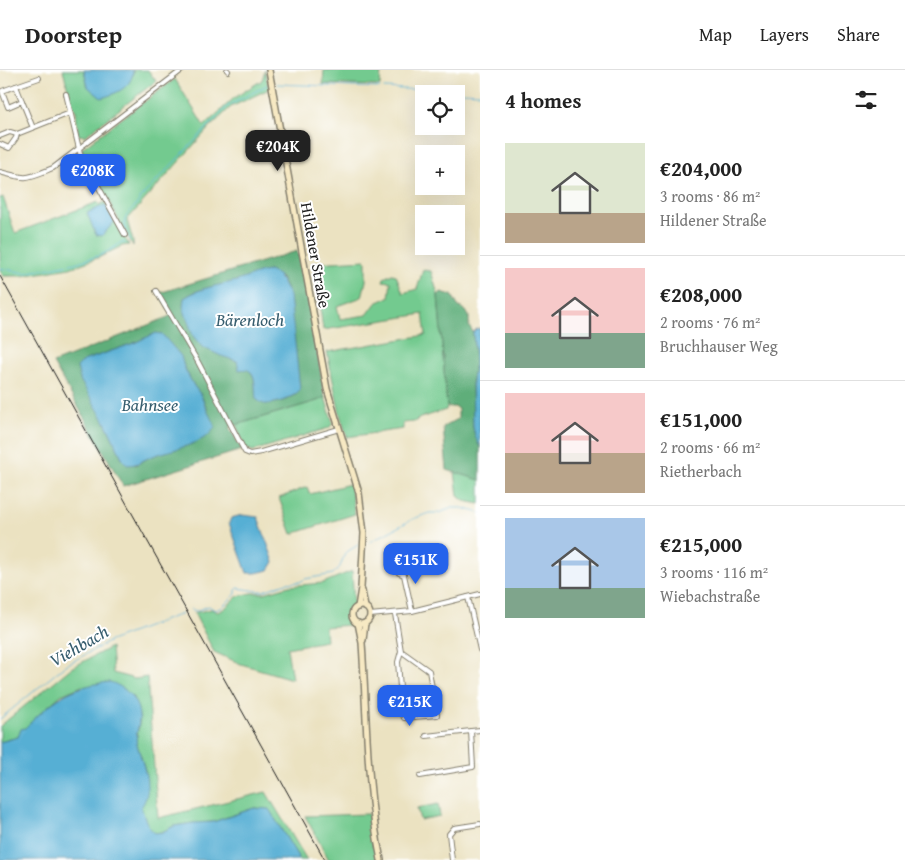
<!DOCTYPE html>
<html lang="en">
<head>
<meta charset="utf-8">
<style>
  :root { --surface:#fff; --page:#f6f6f6; --text:#222; --muted:#767676; --line:#e0e0e0; --accent:#2563eb }
  body { margin:0; font-family:"Gentium Book Plus",serif; background:var(--page); color:var(--text); height:100vh; display:flex; flex-direction:column; font-size:19px; white-space:nowrap }
  * { box-sizing:border-box; margin:0 }
  p { font-size:16px; color:var(--muted) }
  .icon { flex:none; width:28px; height:28px; fill:none; stroke:currentColor; stroke-width:2; stroke-linecap:round; stroke-linejoin:round }
  .map { position:relative; flex:1; overflow:hidden }
  .details { display:flex; flex-direction:column; background:var(--surface); width:425px }
  .details>* { flex:none }
  .buttons { position:absolute; left:415px; top:15px; display:grid; gap:10px }
  .buttons a { display:grid; place-items:center; width:50px; height:50px; border-radius:0px; background:var(--surface); box-shadow:0 5px 20px #0002; font-size:25px }
  .price { position:absolute; translate:-50% -42px; padding:0 11px; border-radius:10px; background:var(--accent); color:#fff; font-size:16px; line-height:32px; filter:drop-shadow(0 1px 2px #0008) }
  .price::after { content:''; position:absolute; left:50%; top:30px; width:15px; height:11px; margin-left:-8px; background:inherit; clip-path:polygon(0 0,100% 0,50% 100%) }
  .price.on { background:#222; color:#fff }
  ul { padding:0; list-style:none }
  li { display:flex; align-items:center; gap:15px; height:125px; padding:0 25px }
  li+li { border-top:1px solid var(--line) }
  li span { display:grid; place-items:center; flex:none; width:140px; height:100px; border-radius:0px; color:#555 }
  li>.icon { margin-inline-start:auto }
  span .icon { width:60px; height:60px; fill:#fffc; stroke-width:1 }
  li b { font-size:21px }
  h2 { display:flex; justify-content:space-between; align-items:center; height:60px; padding:0 25px; font-size:21px }
  header { display:flex; align-items:center; gap:30px; box-sizing:border-box; height:70px; padding:0 25px; background:var(--surface); border-bottom:1px solid var(--line) }
  header strong { font-size:24px }
  nav { display:flex; gap:28px; margin-inline-start:auto; font-size:18px }
  main { display:flex; flex:1; min-height:0 }
  .map>svg:first-child { display:block }
  .green { fill:#73ca8f; stroke:#487356 }
  .forest { fill:#5eae7a; stroke:#3d654b; fill-rule:evenodd }
  .water { fill:#57afd4; stroke:#3a6678 }
  .lines { fill:none; stroke-linecap:round; stroke-linejoin:round }
  .stream { stroke:#57afd4; stroke-width:1 }
  .street-casing { stroke:#847f6e; stroke-width:6 }
  .secondary-casing { stroke:#847f6e; stroke-width:8 }
  .street { stroke:#fff; stroke-width:4 }
  .secondary { stroke:#f7e9c3; stroke-width:5 }
  .rail { stroke:#1c1c1c; stroke-width:1 }
  .labels { text-anchor:middle; stroke-width:4; stroke-linejoin:round; paint-order:stroke }
  .street-label { font-size:16px; fill:#1c1c1c; stroke:#fff }
  .water-label { font-size:18px; font-style:italic; fill:#375e6f; stroke:#fff }
</style>
</head>
<body>
<header>
<strong>Doorstep</strong>
<nav><a>Map</a><a>Layers</a><a>Share</a></nav>
</header>
<main>
<div class="map">
<svg width="480" height="790" viewBox="0 0 480 790">
  <rect width="100%" height="100%" fill="#fff"/>
  <filter id="ink" filterUnits="userSpaceOnUse"><feTurbulence type="fractalNoise" baseFrequency=".02" numOctaves="2"/><feDisplacementMap in="SourceGraphic" scale="10" xChannelSelector="R" yChannelSelector="G"/><feConvolveMatrix kernelMatrix="1 2 1 2 8 2 1 2 1" color-interpolation-filters="sRGB"/></filter>
  <filter id="wash" filterUnits="userSpaceOnUse"><feTurbulence type="fractalNoise" baseFrequency=".0096" numOctaves="4" result="noise"/><feDisplacementMap in="SourceGraphic" scale="20" xChannelSelector="R" yChannelSelector="G"/><feGaussianBlur stdDeviation="1.12" result="paint"/><feColorMatrix in="noise" values="0 0 0 0 0 0 0 0 0 0 0 0 0 0 0 0 0 1.4 0 .05"/><feComposite in="paint" operator="in"/></filter>
  <g filter="url(#wash)">
    <rect width="100%" height="100%" fill="#ebe2c1"/>
    <g class="green">
      <path d="M63,0H84L88,17L134,2L133,0H148L156,11L85,66L78,65L76,41L72,35Z"/>
      <path d="M265,0L269,19L231,37L209,58L127,150L133,171V176L82,82V78L175,9L204,56L234,28L262,10Z"/>
      <path d="M324,0H381L380,16L323,14Z"/>
      <path d="M3,127L15,163L98,132L99,135L105,132L129,175L122,176L100,187L70,198L22,206H3L0,200V128Z"/>
      <path d="M366,190V211L362,227L337,236L340,249L367,245L376,233L389,227L391,212L383,211L384,208L392,204L396,205L403,223L417,219L423,200L431,201L438,225L447,337L446,340L420,348L414,352L403,353V359L347,367L340,345L327,282L426,265L423,244L323,260L314,193Z"/>
      <path d="M325,327L333,353L329,358L253,381L246,379L236,355L317,331Z"/>
      <path d="M455,402L480,410V434L464,431L458,426Z"/>
      <path d="M350,414L355,444L292,464L279,428L307,417L310,424Z"/>
      <path d="M352,501L354,535L348,544L350,555L325,557L326,571L287,578L292,609L241,594L214,582L194,543L211,539L218,542L224,539L238,526L252,523H264L289,516L323,513Z"/>
      <path d="M111,577L113,603L135,609L147,607L158,748L266,722L307,790H300L268,739L254,738L213,752L193,753L174,756L162,762L155,763L146,754L141,737L145,700L136,671L140,649L133,627L82,616L61,625L38,645L18,667L0,672V656L71,598Z"/>
      <path d="M438,734L440,746L420,750L417,738Z"/>
      <path d="M368,744L377,790H329L305,746Z"/>
    </g>
    <g class="forest">
      <path d="M297,181L303,200L325,327L317,331L229,357L242,380L123,416L53,293L168,247L171,244L159,223ZM269,201L281,208L290,226L298,323C288,331 267,338 256,329C255,318 257,302 245,298L242,300L237,291L202,277L184,228C202,216 217,217 236,211C248,208 257,202 269,201ZM145,268L180,286L184,297L194,316L201,325L208,341L174,379L151,386L136,395L123,390L104,350L83,291L134,273Z"/>
      <path d="M441,222L452,225L458,236L466,241L469,246V256L473,262L475,293L472,309L473,357L475,366L480,377V410L447,400L443,357L458,349V339L455,337H447L438,225Z"/>
    </g>
    <g class="water">
      <path d="M84,0H133C133,17 116,24 101,28L88,17Z"/>
      <path d="M105,135L115,151L102,166L96,165L87,143Z"/>
      <path d="M269,201L278,205L290,226L300,319C297,327 276,334 267,334C263,335 260,332 256,329C254,315 258,296 239,300L237,291L221,286L202,277L193,266L183,237L184,228C201,217 217,216 236,211C248,208 256,202 269,201Z"/>
      <path d="M480,258V377L475,366L473,357L472,309L475,293L473,262L476,259Z"/>
      <path d="M156,263L162,264L181,286L184,297L194,316L201,325L205,336L215,356C209,374 169,380 153,386C142,390 139,395 127,395L123,390L104,350L80,310L77,297L83,291L134,273Z"/>
      <path d="M242,445L258,447L274,492L269,500L256,503H247L229,453L231,448Z"/>
      <path d="M110,612C127,617 141,633 139,652C138,659 135,668 137,674C142,693 155,720 141,737C145,747 146,756 155,763L162,762L174,756L193,753L213,752L254,738L269,739L300,790H0V672L18,667L21,659L25,658C53,630 69,616 110,612Z"/>
    </g>
    <g class="lines">
      <g class="stream">
        <path d="M277,14L380,18"/>
        <path d="M384,18L480,23"/>
        <path d="M130,170C116,143 132,146 142,126L228,36L267,15"/>
        <path d="M0,198L25,203L75,193L101,185L115,177L121,172L125,173"/>
        <path d="M370,472L413,449L429,443H439L452,438H462L480,443"/>
        <path d="M191,539L196,541L209,536L215,540L221,538L236,524V520L238,518L258,521H263L286,513L300,512L305,509L333,504L340,497L345,483L358,475"/>
        <path d="M0,649L66,595L110,571L181,544"/>
      </g>
    </g>
  </g>
  <g filter="url(#ink)">
    <g class="lines">
      <defs>
        <g id="street">
          <path d="M227,0L228,1"/>
          <path d="M16,16L22,31L8,37L2,21Z"/>
          <path d="M16,16L39,8"/>
          <path d="M66,24L80,83L125,165"/>
          <path d="M22,31L33,58"/>
          <path d="M0,66L10,62L17,64L70,43"/>
          <path d="M0,74L9,78L16,68L17,64"/>
          <path d="M0,102C28,110 26,109 53,98L182,0"/>
          <path d="M156,221L198,292L245,382L250,384L261,382L339,359"/>
          <path d="M399,503L404,505L412,541"/>
          <path d="M468,527L480,580"/>
          <path d="M395,544L401,581L398,592L402,643L404,648L437,645L429,601L401,581"/>
          <path d="M370,545L412,541L480,524"/>
          <path d="M426,666L480,660"/>
          <path d="M420,706L473,697L471,661"/>
          <path d="M452,790L449,764L454,758L480,754"/>
        </g>
        <g id="secondary">
          <path d="M269,0L327,319L359,423L364,463L361,518L358,537"/>
          <path d="M362,521L365,537"/>
          <circle cx="361" cy="545" r="9"/>
          <path d="M358,553L362,573C367,646 366,718 381,790"/>
          <path d="M363,570L365,553"/>
        </g>
      </defs>
      <use href="#street" class="street-casing"/>
      <use href="#secondary" class="secondary-casing"/>
      <use href="#street" class="street"/>
      <use href="#secondary" class="secondary"/>
      <path class="rail" d="M0,206L325,790"/>
    </g>
  </g>
  <g class="labels">
    <g class="street-label">
      <text transform="translate(316 185) rotate(80)" y="6">Hildener Straße</text>
    </g>
    <g class="water-label">
      <text x="250" y="256">Bärenloch</text>
      <text x="150" y="341">Bahnsee</text>
      <text transform="translate(79 576) rotate(-30)" y="6">Viehbach</text>
    </g>
  </g>
</svg>
<div class="buttons">
<a><svg class="icon" aria-label="locate" viewBox="0 0 24 24"><circle cx="12" cy="12" r="6"/><path d="M12 2v4M12 18v4M2 12h4M18 12h4"/></svg></a>
<a>+</a>
<a>−</a>
</div>
<b class="price on" style="left:278px;top:102px">€204K</b>
<b class="price" style="left:93px;top:126px">€208K</b>
<b class="price" style="left:416px;top:515px">€151K</b>
<b class="price" style="left:410px;top:657px">€215K</b>
</div>
<section class="details">
<h2>4 homes<svg class="icon" aria-label="filters" viewBox="0 0 24 24"><path d="M4 7h16M4 17h16"/><circle cx="9" cy="7" r="2"/><circle cx="15" cy="17" r="2"/></svg></h2>
<ul>
<li><span style="background:linear-gradient(#dfe7d0 70%,#b9a48a 0)"><svg class="icon" aria-label="home" viewBox="0 0 24 24"><path d="M3 11l9-7 9 7M6 9v11h12V9"/></svg></span><div><b>€204,000</b><p>3 rooms · 86 m²</p><p>Hildener Straße</p></div></li>
<li><span style="background:linear-gradient(#f6c9c9 65%,#7fa58c 0)"><svg class="icon" aria-label="home" viewBox="0 0 24 24"><path d="M3 11l9-7 9 7M6 9v11h12V9"/></svg></span><div><b>€208,000</b><p>2 rooms · 76 m²</p><p>Bruchhauser Weg</p></div></li>
<li><span style="background:linear-gradient(#f6c9c9 60%,#b9a48a 0)"><svg class="icon" aria-label="home" viewBox="0 0 24 24"><path d="M3 11l9-7 9 7M6 9v11h12V9"/></svg></span><div><b>€151,000</b><p>2 rooms · 66 m²</p><p>Rietherbach</p></div></li>
<li><span style="background:linear-gradient(#a9c7e8 70%,#7fa58c 0)"><svg class="icon" aria-label="home" viewBox="0 0 24 24"><path d="M3 11l9-7 9 7M6 9v11h12V9"/></svg></span><div><b>€215,000</b><p>3 rooms · 116 m²</p><p>Wiebachstraße</p></div></li>
</ul>
</section>
</main>
</body>
</html>
